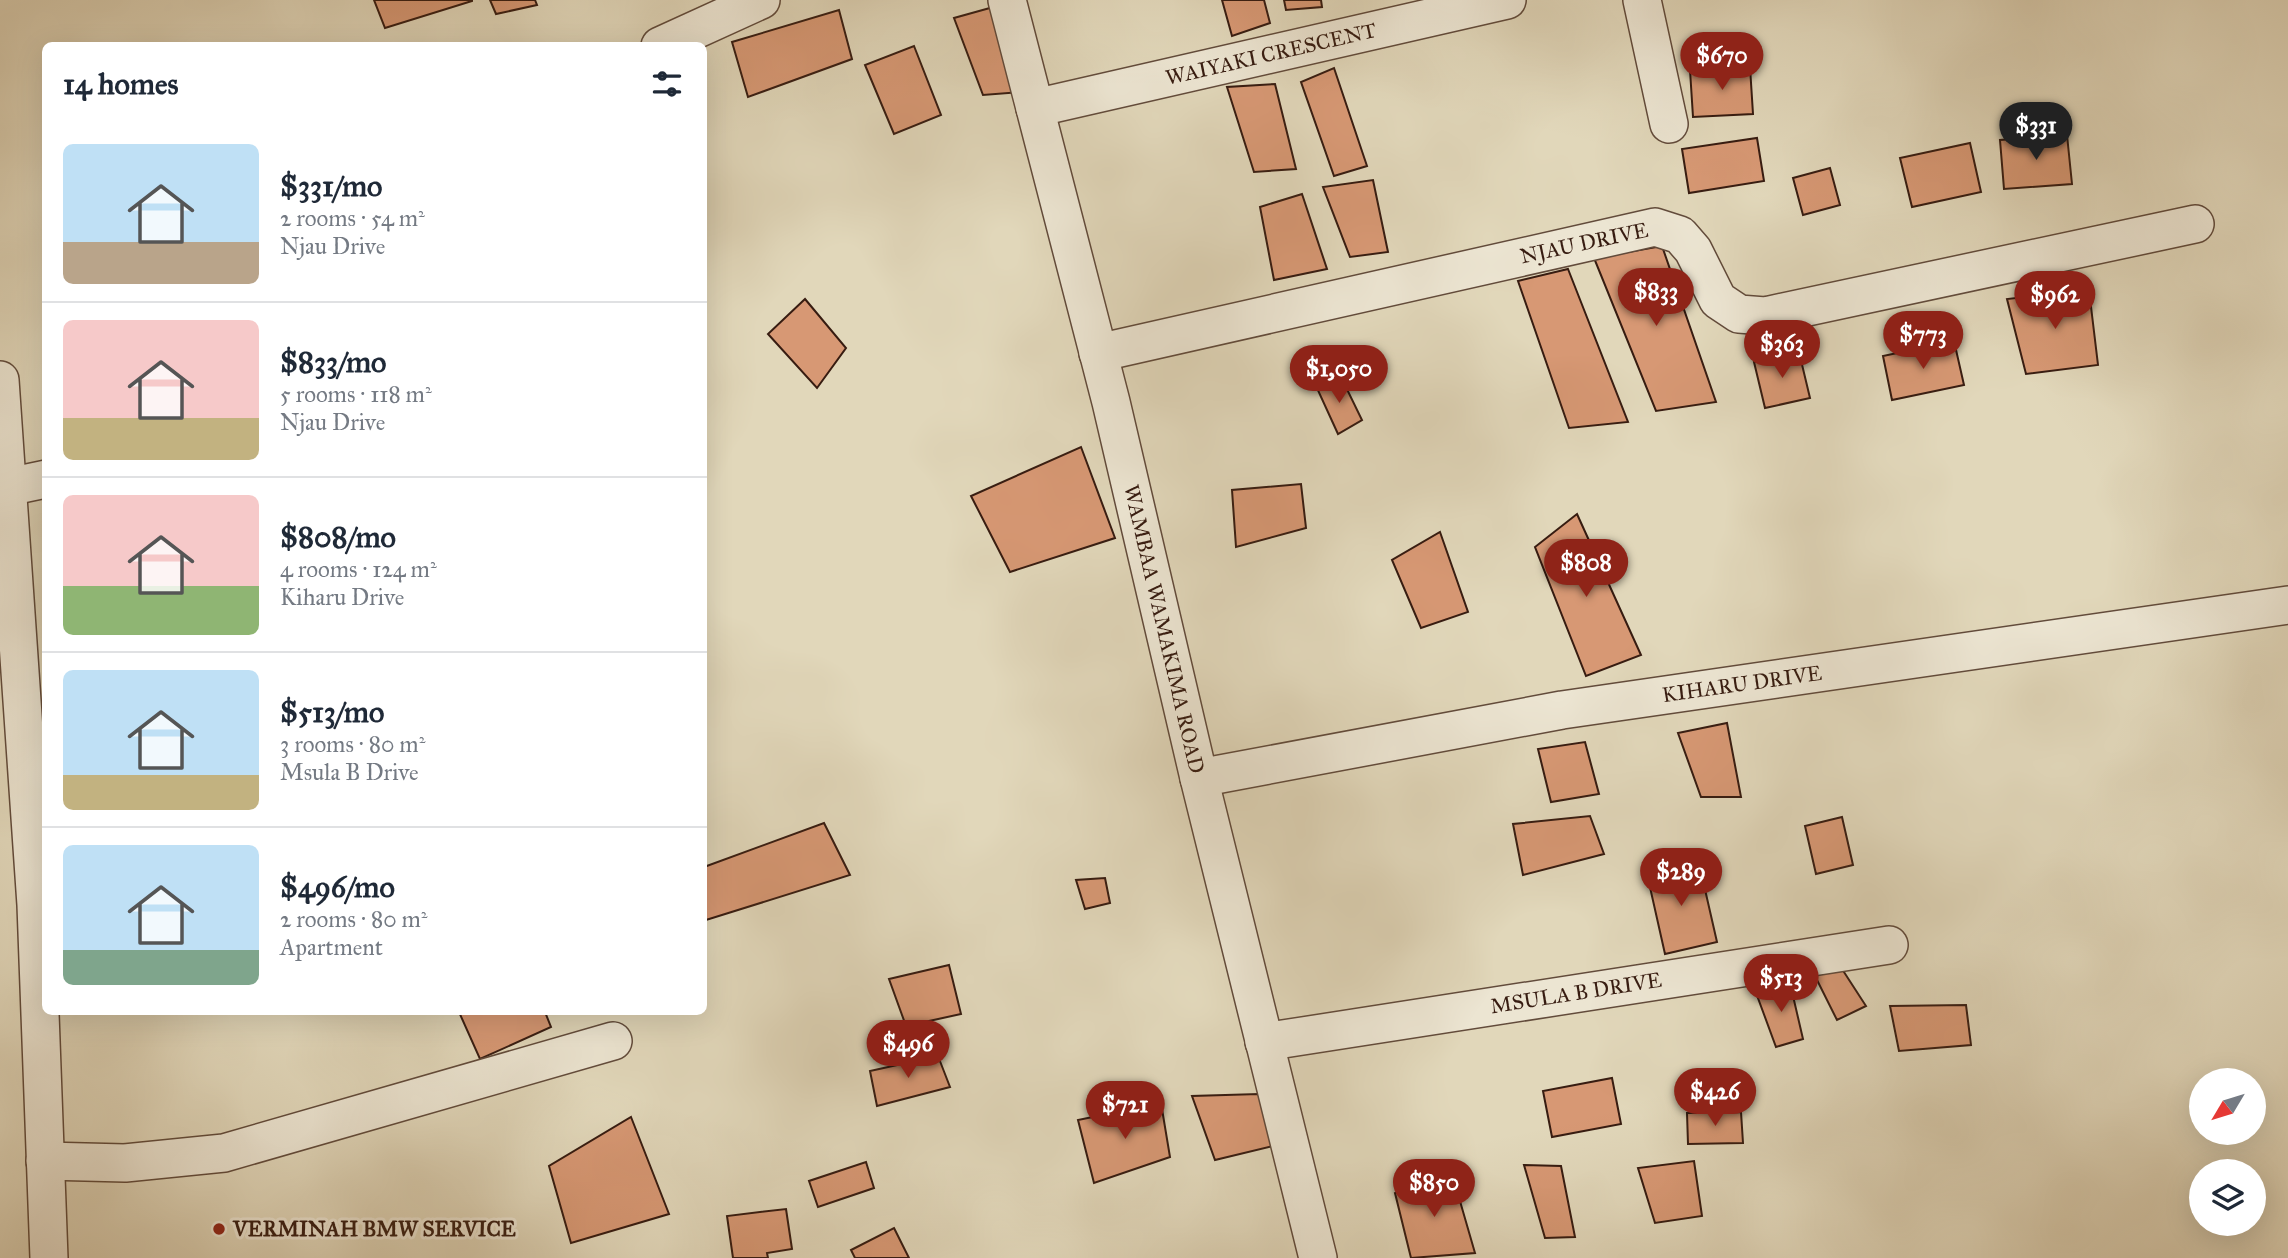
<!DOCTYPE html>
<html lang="en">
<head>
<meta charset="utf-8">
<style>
  :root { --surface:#fff; --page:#f2f2f3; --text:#1f2937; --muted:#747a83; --line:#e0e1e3; --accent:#8f2418 }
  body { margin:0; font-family:"IM FELL Great Primer",serif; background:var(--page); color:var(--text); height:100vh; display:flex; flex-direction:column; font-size:26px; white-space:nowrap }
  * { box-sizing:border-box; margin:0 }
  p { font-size:23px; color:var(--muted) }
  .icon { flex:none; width:38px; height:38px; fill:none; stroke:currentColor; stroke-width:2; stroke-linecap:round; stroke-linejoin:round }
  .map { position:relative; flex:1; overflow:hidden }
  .drawer { position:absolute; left:42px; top:42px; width:665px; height:973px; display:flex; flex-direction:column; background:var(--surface); border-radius:10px; box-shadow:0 7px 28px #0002 }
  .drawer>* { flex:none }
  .needle { width:46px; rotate:232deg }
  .fabs { position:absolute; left:2189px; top:1068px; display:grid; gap:14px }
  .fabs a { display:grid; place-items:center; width:77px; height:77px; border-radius:50%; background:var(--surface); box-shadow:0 7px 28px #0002; font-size:35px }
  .price { position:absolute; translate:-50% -60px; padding:0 16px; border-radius:24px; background:var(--accent); color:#fff; font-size:23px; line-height:46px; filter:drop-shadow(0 2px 4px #0008) }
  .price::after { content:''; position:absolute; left:50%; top:42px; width:21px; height:16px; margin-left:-10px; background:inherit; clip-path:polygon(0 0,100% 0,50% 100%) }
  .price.current { background:#222; color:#fff }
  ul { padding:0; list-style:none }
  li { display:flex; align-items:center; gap:21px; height:175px; padding:0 21px }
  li+li { border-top:2px solid var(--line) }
  li span { display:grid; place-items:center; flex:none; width:196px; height:140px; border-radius:10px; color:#555 }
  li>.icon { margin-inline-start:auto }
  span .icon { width:84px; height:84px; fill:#fffc; stroke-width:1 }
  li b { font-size:30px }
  h2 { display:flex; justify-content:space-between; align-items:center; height:84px; padding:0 21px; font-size:30px }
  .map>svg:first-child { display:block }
  .building { fill:#d79874; stroke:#371c11; stroke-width:2 }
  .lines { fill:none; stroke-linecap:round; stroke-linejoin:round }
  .minor-casing { stroke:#624b3b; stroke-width:40 }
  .minor { stroke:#ece5d2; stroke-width:37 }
  .poi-dot { fill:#8f2418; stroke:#ece5d2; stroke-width:2.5 }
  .labels { text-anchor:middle; stroke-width:6; stroke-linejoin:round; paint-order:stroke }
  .street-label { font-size:21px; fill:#371c11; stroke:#ece5d2 }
  .poi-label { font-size:21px; font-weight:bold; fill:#371c11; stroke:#ece5d2; text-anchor:start }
</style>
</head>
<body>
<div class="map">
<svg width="2288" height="1258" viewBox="0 0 2288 1258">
  <rect width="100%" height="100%" fill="#e1d7ba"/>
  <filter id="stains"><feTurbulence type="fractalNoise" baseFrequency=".00286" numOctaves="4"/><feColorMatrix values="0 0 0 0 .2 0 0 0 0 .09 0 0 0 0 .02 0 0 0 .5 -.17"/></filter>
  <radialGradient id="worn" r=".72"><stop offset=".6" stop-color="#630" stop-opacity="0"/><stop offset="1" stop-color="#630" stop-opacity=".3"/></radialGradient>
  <g class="building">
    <path d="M374,0H472V1L385,28Z"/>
    <path d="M490,0H535L537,5L496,14Z"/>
    <path d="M1222,0H1264L1270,23L1232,36Z"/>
    <path d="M1284,0H1321L1322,7L1286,10Z"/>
    <path d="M997,6L1020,92L983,95L954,18Z"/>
    <path d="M839,10L852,59L748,97L732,42Z"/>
    <path d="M914,46L941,115L894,134L865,65Z"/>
    <path d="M1750,67L1753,114L1693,117L1690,70Z"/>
    <path d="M1334,68L1367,166L1334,176L1301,82Z"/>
    <path d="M1275,84L1296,169L1254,172L1227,87Z"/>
    <path d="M2067,135L2072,184L2004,189L2000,140Z"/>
    <path d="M1757,138L1764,181L1689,193L1682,149Z"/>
    <path d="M1970,143L1981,192L1912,207L1900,158Z"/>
    <path d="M1830,168L1840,205L1803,215L1793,178Z"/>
    <path d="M1373,180L1388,252L1350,257L1323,187Z"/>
    <path d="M1302,194L1327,269L1274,280L1260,207Z"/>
    <path d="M1662,246L1716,402L1656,411L1594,258Z"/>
    <path d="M1568,269L1628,422L1569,428L1518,281Z"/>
    <path d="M2089,290L2098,365L2026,374L2007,299Z"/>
    <path d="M805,299L846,348L817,388L768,334Z"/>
    <path d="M1954,341L1964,385L1892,400L1883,356Z"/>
    <path d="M1799,352L1810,398L1765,408L1754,362Z"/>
    <path d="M1342,379L1362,420L1338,434L1316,386Z"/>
    <path d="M1081,447L1115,538L1010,572L971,496Z"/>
    <path d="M1301,484L1306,528L1236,547L1232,490Z"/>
    <path d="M1577,514L1641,655L1586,676L1535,547Z"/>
    <path d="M1440,532L1468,612L1421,628L1392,560Z"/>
    <path d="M1727,723L1741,797H1701L1678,733Z"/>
    <path d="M1585,742L1599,794L1551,802L1538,749Z"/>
    <path d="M1590,816L1604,854L1523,875L1513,824Z"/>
    <path d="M1842,817L1853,865L1816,874L1805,826Z"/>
    <path d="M824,823L850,875L706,920L704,914V867Z"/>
    <path d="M1645,865L1701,872L1717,942L1665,954Z"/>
    <path d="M1105,878L1110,903L1085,909L1076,880Z"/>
    <path d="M949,965L961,1014L906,1026L889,979Z"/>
    <path d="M1842,969L1866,1006L1837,1020L1814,974Z"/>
    <path d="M1790,983L1803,1039L1776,1047L1755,990Z"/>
    <path d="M1966,1005L1971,1045L1899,1051L1890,1006Z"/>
    <path d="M459,1012H545L551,1027L480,1059Z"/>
    <path d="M938,1056L950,1087L877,1106L870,1071Z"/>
    <path d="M1612,1078L1621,1124L1552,1137L1543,1091Z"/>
    <path d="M1259,1094L1273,1146L1215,1160L1192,1096Z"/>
    <path d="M1161,1103L1170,1157L1094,1183L1078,1120Z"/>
    <path d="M1741,1112L1743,1143L1688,1144L1687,1113Z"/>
    <path d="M631,1117L669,1214L571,1243L549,1166Z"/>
    <path d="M1694,1161L1702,1216L1655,1223L1638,1168Z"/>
    <path d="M866,1162L874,1188L818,1207L809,1181Z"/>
    <path d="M1524,1165L1561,1166L1575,1237L1545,1238Z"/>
    <path d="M1451,1170L1475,1253L1411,1258L1395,1193Z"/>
    <path d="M786,1209L792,1249L767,1253L768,1258H733L727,1216Z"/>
    <path d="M894,1228L909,1258H855L851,1250Z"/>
  </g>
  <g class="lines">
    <defs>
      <g id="minor">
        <path d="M1007,0L1111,402L1199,778L1318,1258"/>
        <path d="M1642,0L1669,124"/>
        <path d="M660,46L761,0"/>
        <path d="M1035,108L1507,0"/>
        <path d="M1098,353L1655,227L1680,235L1693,250L1718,300L1739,314L1765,316L2195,224"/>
        <path d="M0,380L36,905L49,1258"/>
        <path d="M8,487L46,479"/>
        <path d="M1199,778L1562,710L2288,605"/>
        <path d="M1264,1042L1889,945"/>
        <path d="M45,1161L125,1163L224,1153L613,1041"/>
      </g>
    </defs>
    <use href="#minor" class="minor-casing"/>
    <use href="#minor" class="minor"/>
  </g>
  <circle class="poi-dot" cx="219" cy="1229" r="7"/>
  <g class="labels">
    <g class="street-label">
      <text transform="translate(1271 54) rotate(-13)" y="7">WAIYAKI CRESCENT</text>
      <text transform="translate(1584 243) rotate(-12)" y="7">NJAU DRIVE</text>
      <text transform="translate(1164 629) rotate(77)" y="7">WAMBAA WAMAKIMA ROAD</text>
      <text transform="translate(1742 684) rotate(-8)" y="7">KIHARU DRIVE</text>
      <text transform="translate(1576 993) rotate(-9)" y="7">MSULA B DRIVE</text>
    </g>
    <g class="poi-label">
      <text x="233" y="1236">VERMINAH BMW SERVICE</text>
    </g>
  </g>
  <rect width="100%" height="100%" filter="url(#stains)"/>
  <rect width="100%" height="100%" fill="url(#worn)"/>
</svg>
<div class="fabs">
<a><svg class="needle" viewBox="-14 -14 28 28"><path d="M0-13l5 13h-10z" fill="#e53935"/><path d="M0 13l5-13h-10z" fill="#747a83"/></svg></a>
<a><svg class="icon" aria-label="layers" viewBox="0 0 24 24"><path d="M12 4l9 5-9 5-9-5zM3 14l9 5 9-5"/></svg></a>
</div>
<b class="price" style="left:1722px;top:92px">$670</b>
<b class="price current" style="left:2036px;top:162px">$331</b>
<b class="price" style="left:1656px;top:328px">$833</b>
<b class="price" style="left:2055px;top:331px">$962</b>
<b class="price" style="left:1923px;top:371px">$773</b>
<b class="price" style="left:1782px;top:380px">$363</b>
<b class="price" style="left:1339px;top:405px">$1,050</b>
<b class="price" style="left:1586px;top:599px">$808</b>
<b class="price" style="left:1681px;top:908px">$289</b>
<b class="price" style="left:1781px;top:1014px">$513</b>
<b class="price" style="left:908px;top:1080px">$496</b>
<b class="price" style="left:1715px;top:1128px">$426</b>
<b class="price" style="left:1125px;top:1141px">$721</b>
<b class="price" style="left:1434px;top:1219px">$850</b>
<section class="drawer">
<h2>14 homes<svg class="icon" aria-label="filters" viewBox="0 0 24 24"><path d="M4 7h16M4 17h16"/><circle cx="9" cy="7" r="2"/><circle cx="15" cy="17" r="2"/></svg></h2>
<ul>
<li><span style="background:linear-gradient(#bfe0f5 70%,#b9a48a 0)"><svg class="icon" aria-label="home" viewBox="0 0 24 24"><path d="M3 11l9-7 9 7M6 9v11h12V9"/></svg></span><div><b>$331/mo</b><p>2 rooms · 54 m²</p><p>Njau Drive</p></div></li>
<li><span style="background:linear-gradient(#f6c9c9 70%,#c2b280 0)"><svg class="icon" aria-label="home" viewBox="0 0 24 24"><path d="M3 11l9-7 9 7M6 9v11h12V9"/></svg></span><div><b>$833/mo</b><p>5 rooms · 118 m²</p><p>Njau Drive</p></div></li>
<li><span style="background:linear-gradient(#f6c9c9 65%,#8fb573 0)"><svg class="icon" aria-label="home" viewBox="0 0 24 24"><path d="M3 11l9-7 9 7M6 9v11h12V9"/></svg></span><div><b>$808/mo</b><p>4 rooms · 124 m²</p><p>Kiharu Drive</p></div></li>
<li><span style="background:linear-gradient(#bfe0f5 75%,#c2b280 0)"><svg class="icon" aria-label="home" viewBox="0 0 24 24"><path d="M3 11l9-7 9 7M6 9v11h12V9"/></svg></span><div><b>$513/mo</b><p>3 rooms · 80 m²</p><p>Msula B Drive</p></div></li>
<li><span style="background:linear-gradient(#bfe0f5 75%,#7fa58c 0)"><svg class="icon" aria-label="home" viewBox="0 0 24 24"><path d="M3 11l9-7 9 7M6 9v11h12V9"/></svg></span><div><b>$496/mo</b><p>2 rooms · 80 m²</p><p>Apartment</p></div></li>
</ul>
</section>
</div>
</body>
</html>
